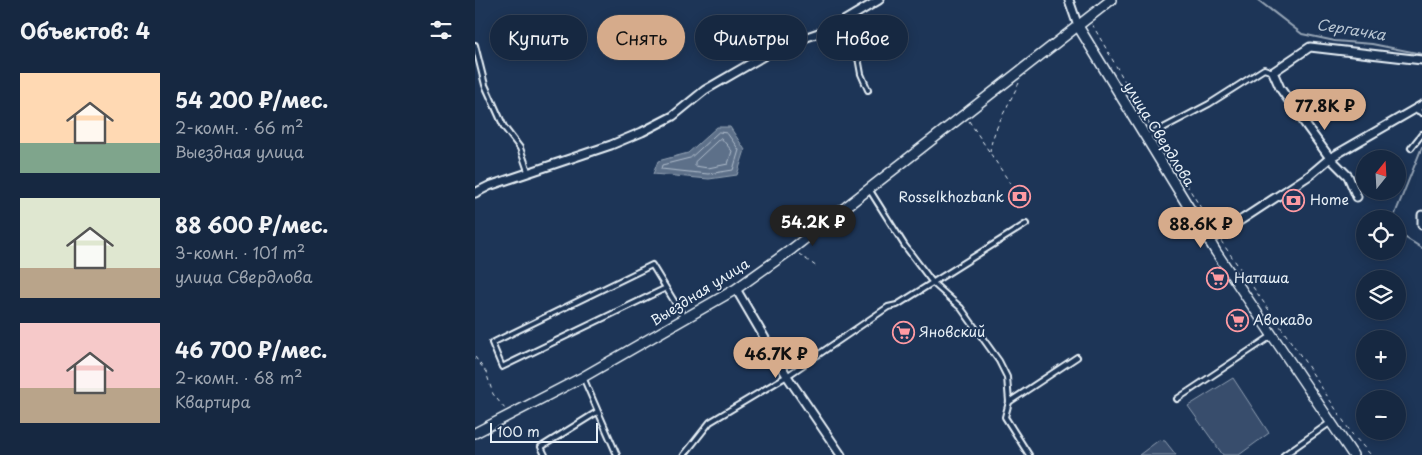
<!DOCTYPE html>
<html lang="ru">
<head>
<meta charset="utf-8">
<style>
  :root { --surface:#162841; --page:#23344c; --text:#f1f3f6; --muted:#9ea6b1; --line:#35445a; --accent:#d6ab8b }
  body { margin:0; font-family:"Playpen Sans",sans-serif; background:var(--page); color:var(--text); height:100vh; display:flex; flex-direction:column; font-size:19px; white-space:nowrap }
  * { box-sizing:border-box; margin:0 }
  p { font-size:16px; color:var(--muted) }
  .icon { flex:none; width:28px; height:28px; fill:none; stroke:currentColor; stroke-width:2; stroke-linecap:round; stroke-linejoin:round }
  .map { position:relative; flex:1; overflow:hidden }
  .panel { display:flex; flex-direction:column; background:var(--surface); width:475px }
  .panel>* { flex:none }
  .banner { position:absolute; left:15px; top:15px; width:475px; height:45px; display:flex; gap:10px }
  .needle { width:32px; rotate:18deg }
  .controls { position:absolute; left:881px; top:150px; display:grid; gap:10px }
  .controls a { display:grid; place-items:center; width:50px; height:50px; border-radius:50%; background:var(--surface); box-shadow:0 2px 12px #0003,0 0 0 1px var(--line); font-size:25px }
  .scale { position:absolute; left:15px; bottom:12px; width:108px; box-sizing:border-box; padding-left:5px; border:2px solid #e8f1f8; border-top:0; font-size:14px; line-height:18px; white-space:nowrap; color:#e8f1f8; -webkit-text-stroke:4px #1d3557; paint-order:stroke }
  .price { position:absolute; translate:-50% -42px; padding:0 11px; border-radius:18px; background:var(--accent); color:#111; font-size:16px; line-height:32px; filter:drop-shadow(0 1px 2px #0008) }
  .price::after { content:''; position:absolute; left:50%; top:30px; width:15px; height:11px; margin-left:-8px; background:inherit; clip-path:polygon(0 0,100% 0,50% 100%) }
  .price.current { background:#222; color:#fff }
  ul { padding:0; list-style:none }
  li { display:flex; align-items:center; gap:15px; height:125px; padding:0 20px }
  li span { display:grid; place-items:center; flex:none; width:140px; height:100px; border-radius:0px; color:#555 }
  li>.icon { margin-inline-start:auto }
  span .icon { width:60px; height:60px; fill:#fffc; stroke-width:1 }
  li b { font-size:21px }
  h2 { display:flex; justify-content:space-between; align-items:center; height:60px; padding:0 20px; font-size:21px }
  .chip { padding:0 18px; border-radius:22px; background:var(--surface); box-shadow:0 2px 12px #0003,0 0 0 1px var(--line); font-size:18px; line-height:45px }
  .chip.current { background:var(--accent); color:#111 }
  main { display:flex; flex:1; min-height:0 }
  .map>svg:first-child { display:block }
  .green { fill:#374d6c; stroke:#909fb2 }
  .water { fill:#5d7089; stroke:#95a4b5 }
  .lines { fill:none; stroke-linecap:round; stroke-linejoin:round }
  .shore { stroke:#b0bdcc; stroke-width:1 }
  .stream { stroke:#95a4b5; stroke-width:2 }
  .service-casing { stroke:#e8f1f8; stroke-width:8 }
  .minor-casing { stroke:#e8f1f8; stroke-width:11 }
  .tertiary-casing { stroke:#e8f1f8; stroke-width:12 }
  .path { stroke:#e8f1f8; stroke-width:1; stroke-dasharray:4 4; stroke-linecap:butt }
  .service { stroke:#1d3557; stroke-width:4 }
  .minor { stroke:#1d3557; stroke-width:7 }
  .tertiary { stroke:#1d3557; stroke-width:9 }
  .labels { text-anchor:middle; stroke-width:4; stroke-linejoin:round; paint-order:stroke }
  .street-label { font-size:14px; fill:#e8f1f8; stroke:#1d3557 }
  .poi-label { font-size:14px; fill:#e8f1f8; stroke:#1d3557; text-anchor:start }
  .water-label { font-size:15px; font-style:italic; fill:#b7c4d1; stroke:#1d3557 }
</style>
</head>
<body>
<main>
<section class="panel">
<h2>Объектов: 4<svg class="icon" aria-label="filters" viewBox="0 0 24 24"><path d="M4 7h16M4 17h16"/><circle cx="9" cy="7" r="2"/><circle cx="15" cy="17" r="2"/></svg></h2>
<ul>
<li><span style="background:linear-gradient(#ffd9b3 70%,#7fa58c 0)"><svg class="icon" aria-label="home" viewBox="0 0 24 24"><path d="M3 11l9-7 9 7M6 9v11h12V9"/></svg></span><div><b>54 200 ₽/мес.</b><p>2-комн. · 66 m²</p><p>Выездная улица</p></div></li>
<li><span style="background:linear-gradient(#dfe7d0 70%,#b9a48a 0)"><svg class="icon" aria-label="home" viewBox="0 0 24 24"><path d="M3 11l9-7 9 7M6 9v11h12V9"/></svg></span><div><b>88 600 ₽/мес.</b><p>3-комн. · 101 m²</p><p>улица Свердлова</p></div></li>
<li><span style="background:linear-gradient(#f6c9c9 65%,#b9a48a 0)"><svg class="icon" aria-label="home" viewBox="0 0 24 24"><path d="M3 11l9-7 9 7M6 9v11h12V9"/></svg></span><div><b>46 700 ₽/мес.</b><p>2-комн. · 68 m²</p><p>Квартира</p></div></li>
</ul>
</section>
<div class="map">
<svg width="947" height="455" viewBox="0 0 947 455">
  <rect width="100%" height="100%" fill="#1d3557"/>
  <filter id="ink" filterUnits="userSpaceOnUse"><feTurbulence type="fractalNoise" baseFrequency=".02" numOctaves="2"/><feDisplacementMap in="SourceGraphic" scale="10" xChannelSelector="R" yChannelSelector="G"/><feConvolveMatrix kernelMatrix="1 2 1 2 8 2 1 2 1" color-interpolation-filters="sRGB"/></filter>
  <g filter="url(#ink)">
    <g class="green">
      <path d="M758,378L794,433L764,455H748L713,406Z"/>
      <path d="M684,440L690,441L701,455H664Z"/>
    </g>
    <path class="water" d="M242,127H255L270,150L262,175L234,179L178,174L183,161L213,153Z"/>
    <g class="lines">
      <g class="shore">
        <path d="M244,132L252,133L264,150L258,170L233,174L186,169L187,165L215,158Z"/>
        <path d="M246,138L257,151L253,164L233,168L220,166V162Z"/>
      </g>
      <g class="stream">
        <path d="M783,0L827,34L860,41L897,44L947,54"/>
        <path d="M918,219L947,147"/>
        <path d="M922,235L931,238L947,248"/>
      </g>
      <defs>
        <g id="service">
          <path d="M365,24L382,52L386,74L393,90"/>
          <path d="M0,45L10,85L29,127L45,148L53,171"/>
          <path d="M940,109L947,113"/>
          <path d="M671,137L734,104L789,69L798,72"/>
          <path d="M936,148L947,134"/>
          <path d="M394,189L430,246L458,283L486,308L524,361L532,377L534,402L530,417L554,455"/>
          <path d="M191,288L27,367L17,343L177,265L210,319"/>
          <path d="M108,377L142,455"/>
          <path d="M702,399L798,335"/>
          <path d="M534,402L602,357"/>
          <path d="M70,455L66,447L122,412"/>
          <path d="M209,455L235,422L312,376L413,307L422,305L551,224"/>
          <path d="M809,455L856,422"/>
        </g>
        <g id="minor">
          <path d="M594,0L603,26"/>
          <path d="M0,193L14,186L136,145L167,132L198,116L230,90L306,46L355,29L404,0"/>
          <path d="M882,197L873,176L855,158L833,128L805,88L798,72L835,47L947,60"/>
          <path d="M947,215V225"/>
          <path d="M734,241L835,175L855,158L947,105"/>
          <path d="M261,289L312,376L366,455"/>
        </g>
        <g id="tertiary">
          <path d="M603,26L741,252L878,455"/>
          <path d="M0,433L108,377L261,289L317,249L636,0"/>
        </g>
      </defs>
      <use href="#service" class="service-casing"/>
      <use href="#minor" class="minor-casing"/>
      <use href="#tertiary" class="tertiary-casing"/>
      <g class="path">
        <path d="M617,24L676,127"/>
        <path d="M494,121L535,183"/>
        <path d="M682,137L739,229"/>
        <path d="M515,152C516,133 535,102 544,83"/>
        <path d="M746,241L830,362L877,434L896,455"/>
        <path d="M324,254L342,267"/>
        <path d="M0,357L11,372L18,394L30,409"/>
      </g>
      <use href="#service" class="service"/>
      <use href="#minor" class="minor"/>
      <use href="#tertiary" class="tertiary"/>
    </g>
  </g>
  <defs>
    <symbol id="bank-ring" viewBox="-11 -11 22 22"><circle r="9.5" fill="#1d3557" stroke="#ff9aa2" stroke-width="1.5"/><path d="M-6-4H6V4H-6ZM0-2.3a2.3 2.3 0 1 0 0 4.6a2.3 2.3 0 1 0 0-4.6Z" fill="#ff9aa2"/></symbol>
    <symbol id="supermarket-ring" viewBox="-11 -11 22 22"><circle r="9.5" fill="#1d3557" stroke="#ff9aa2" stroke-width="1.5"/><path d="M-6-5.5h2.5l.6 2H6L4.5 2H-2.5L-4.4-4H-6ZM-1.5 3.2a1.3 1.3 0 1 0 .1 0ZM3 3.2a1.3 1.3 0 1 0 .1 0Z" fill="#ff9aa2"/></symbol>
  </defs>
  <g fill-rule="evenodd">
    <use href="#bank-ring" x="532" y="184" width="25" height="25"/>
    <use href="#bank-ring" x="806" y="188" width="25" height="25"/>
    <use href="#supermarket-ring" x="730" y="266" width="25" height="25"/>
    <use href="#supermarket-ring" x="750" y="308" width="25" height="25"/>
    <use href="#supermarket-ring" x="416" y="320" width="25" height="25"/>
  </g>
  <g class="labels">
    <g class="street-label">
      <text transform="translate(684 134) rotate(58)" y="5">улица Свердлова</text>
      <text transform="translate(225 292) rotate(-32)" y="5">Выездная улица</text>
    </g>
    <g class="poi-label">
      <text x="529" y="202" text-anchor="end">Rosselkhozbank</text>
      <text x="835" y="205">Home</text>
      <text x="759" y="283">Наташа</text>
      <text x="778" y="325">Авокадо</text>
      <text x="444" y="337">Яновский</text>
    </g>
    <g class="water-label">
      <text transform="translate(876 30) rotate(9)" y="5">Сергачка</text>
    </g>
  </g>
</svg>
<div class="controls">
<a><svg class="needle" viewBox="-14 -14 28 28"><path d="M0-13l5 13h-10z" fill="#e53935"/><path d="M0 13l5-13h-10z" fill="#9ea6b1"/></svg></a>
<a><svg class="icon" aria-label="locate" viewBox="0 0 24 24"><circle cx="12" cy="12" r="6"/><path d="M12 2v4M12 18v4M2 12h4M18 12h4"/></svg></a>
<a><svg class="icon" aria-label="layers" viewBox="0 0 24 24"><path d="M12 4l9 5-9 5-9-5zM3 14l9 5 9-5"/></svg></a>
<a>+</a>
<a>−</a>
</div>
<div class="scale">100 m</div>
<b class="price" style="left:850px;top:131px">77.8K ₽</b>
<b class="price current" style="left:338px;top:247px">54.2K ₽</b>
<b class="price" style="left:726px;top:249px">88.6K ₽</b>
<b class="price" style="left:301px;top:379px">46.7K ₽</b>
<div class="banner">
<a class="chip">Купить</a>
<a class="chip current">Снять</a>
<a class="chip">Фильтры</a>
<a class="chip">Новое</a>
</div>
</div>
</main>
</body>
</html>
